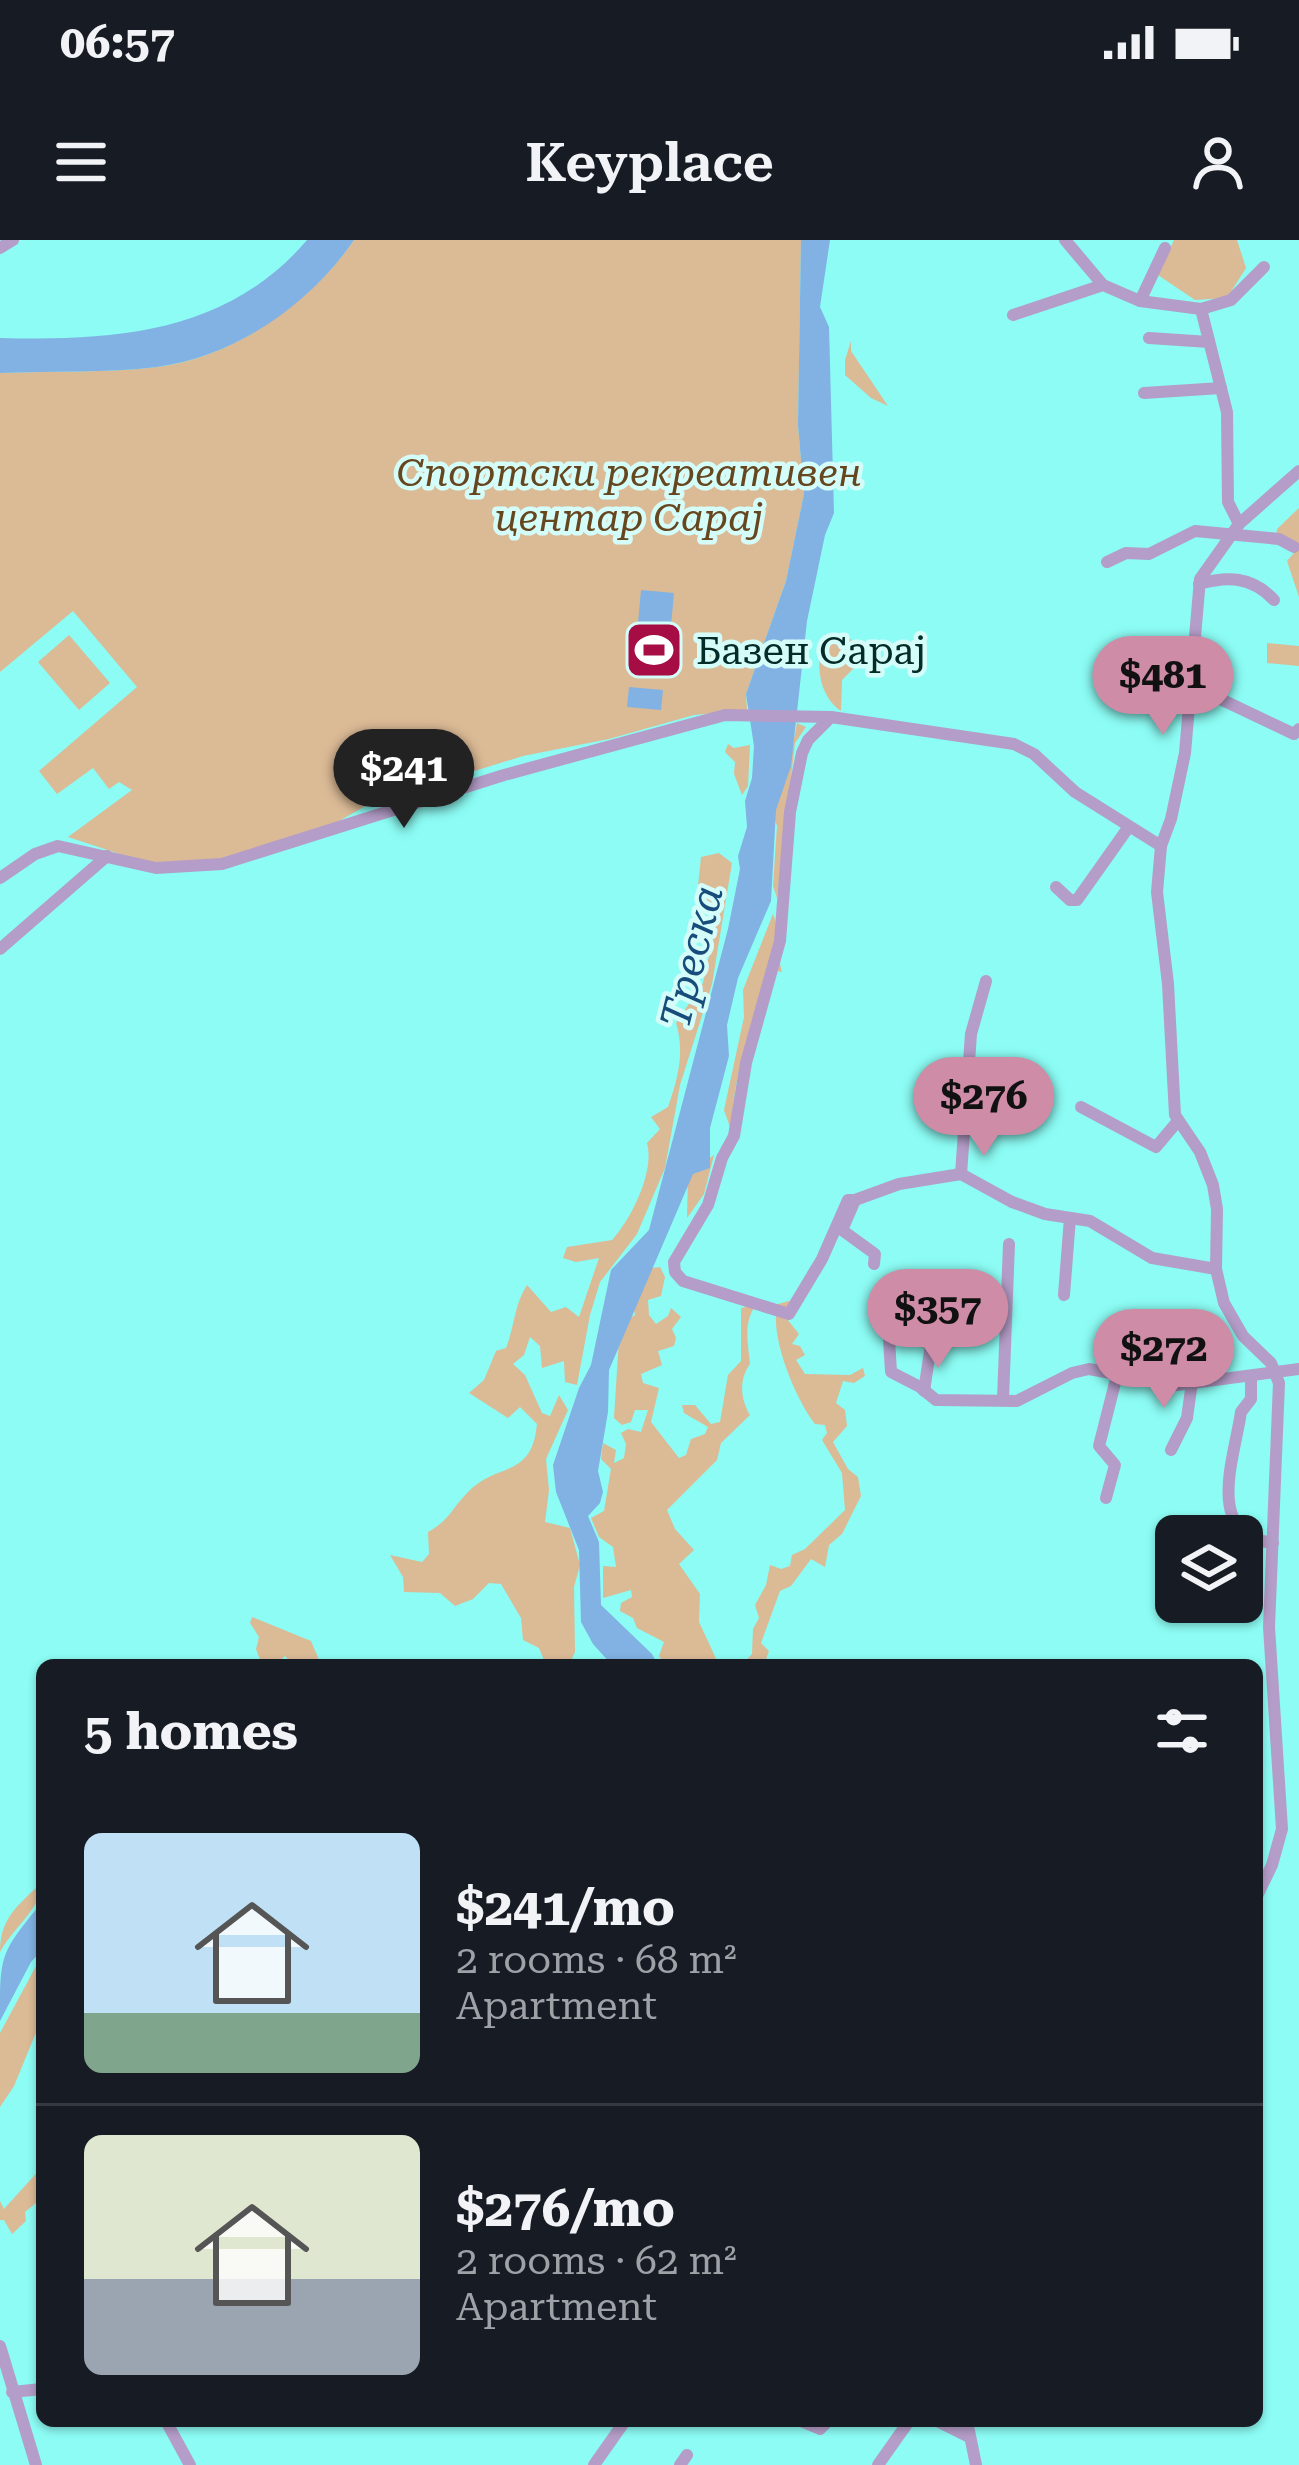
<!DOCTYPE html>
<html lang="en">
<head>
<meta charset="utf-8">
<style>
  :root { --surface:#171b24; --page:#242831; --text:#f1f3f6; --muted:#9ea1a6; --line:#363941; --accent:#cf8ca6 }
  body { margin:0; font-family:"Roboto Serif",serif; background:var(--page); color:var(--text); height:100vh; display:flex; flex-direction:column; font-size:45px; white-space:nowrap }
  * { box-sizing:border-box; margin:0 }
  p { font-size:39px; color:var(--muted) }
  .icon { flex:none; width:66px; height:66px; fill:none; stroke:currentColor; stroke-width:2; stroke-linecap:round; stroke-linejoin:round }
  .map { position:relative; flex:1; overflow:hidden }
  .sheet { position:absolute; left:36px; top:1419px; width:1227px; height:768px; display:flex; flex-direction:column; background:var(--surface); border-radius:18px; box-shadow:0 3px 9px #0004 }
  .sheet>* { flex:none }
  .buttons { position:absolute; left:1155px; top:1275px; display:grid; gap:24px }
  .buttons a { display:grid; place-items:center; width:108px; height:108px; border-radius:18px; background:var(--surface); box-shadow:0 3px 9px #0004; font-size:60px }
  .price { position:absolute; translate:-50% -102px; padding:0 27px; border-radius:42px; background:var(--accent); color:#111; font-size:39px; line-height:78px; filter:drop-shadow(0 3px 6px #0008) }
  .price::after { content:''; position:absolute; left:50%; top:72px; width:36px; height:27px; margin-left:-18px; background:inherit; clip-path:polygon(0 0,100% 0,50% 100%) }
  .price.active { background:#222; color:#fff }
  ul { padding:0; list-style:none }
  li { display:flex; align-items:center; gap:36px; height:300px; padding:0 48px }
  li+li { border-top:3px solid var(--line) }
  li span { display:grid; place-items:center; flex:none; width:336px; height:240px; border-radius:18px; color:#555 }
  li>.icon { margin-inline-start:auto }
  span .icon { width:144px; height:144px; fill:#fffc; stroke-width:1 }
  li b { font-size:51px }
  h2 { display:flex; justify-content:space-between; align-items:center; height:144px; padding:0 48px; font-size:51px }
  .status { display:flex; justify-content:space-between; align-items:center; height:84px; padding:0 60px; background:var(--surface); direction:ltr }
  .status svg { height:33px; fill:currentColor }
  header { display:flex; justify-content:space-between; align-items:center; height:156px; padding:0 48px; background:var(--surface); font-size:54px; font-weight:600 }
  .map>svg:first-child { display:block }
  .green { fill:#dbba96 }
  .water { fill:#81b2e3 }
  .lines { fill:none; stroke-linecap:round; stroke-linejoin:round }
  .minor { stroke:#b49dc8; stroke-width:12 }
  .labels { text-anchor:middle; stroke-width:9; stroke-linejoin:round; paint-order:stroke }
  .park-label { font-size:39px; font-style:italic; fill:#66461e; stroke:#d4fcf9 }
  .poi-label { font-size:39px; fill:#042b28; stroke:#d4fcf9; text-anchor:start }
  .water-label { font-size:42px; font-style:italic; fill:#184c7a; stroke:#d4fcf9 }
</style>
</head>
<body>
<div class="status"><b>06:57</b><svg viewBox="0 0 49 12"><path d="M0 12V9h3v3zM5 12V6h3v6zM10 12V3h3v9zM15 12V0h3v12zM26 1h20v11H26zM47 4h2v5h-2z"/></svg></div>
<header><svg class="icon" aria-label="menu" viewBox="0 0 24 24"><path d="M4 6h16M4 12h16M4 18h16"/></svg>Keyplace<svg class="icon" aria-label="person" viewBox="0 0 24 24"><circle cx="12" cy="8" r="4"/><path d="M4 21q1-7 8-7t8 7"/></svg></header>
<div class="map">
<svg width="1299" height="2225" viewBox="0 0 1299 2225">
  <rect width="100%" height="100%" fill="#8cfcf4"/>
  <g class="green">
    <path d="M354,0H801L798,185L804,254L786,341L746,454L747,470L694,475L609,499L523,516L371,563L330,586L203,625L144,622L68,597L132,550L119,542L109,549L93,528L57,554L39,531L137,447L73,371L0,432V133C52,131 106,133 157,127C235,117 310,63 354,0Z"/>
    <path d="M1174,0H1237L1246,28L1227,58L1195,60L1158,35Z"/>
    <path d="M851,101V111L888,166L871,158L845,135V120Z"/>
    <path d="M1299,268V357L1287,321L1299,307L1276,296L1277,289Z"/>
    <path d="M825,394C842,395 858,399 869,413L842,440L841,471C817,454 815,421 825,394Z"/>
    <path d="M69,395L110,443L79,470L38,422Z"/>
    <path d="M1267,403L1299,406V426L1267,423Z"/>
    <path d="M797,483L806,487L795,503L777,658L773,646L777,586L772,572L790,519Z"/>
    <path d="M728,504L734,508L750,505L748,546L742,555L734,534L735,522L725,512Z"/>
    <path d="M719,613L732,623L712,744L680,845L665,928L637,994L600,1042L590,1075L577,1145L565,1142L564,1121L542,1128L540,1106L530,1097L524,1115L513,1124L525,1135L542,1173L550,1176L559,1155L568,1170L546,1219L549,1250L545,1282L570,1288L580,1325L574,1347L575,1412L569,1425H546L539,1408L523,1400L521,1378L501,1344L489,1343L473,1359L455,1366L440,1353L404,1352L403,1337L390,1315L422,1322L429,1314L428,1292C451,1279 451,1269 468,1252C497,1222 532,1239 537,1184L520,1167L508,1178L469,1153L484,1140L496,1111L506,1108C515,1085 514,1065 527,1045L551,1072L566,1067L579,1077L599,1018L576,1022L563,1018L567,1007L612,1000C631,979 655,932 647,903L660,889L651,877L668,867C678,838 685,812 676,783L703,743L717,680L698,646L701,617Z"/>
    <path d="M773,674C781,692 776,712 782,732L770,729C752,780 733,835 731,890L724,870L744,777L743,750Z"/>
    <path d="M714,915L704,954L687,978L688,934Z"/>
    <path d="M660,1027L665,1037L661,1056L648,1060L649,1075L656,1084L668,1076L671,1068L681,1077L672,1089L676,1098L674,1106L658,1111L662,1125L641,1134L643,1143L659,1148L651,1182L679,1218L686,1215L691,1199L705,1194L708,1187L684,1173L682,1165H695L711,1184L720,1182L728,1135L741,1121V1068L756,1065C743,1082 748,1104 750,1124C739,1139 740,1159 750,1175L721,1203L717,1220L667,1270L675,1289L694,1310L679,1324L700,1354L699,1382L719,1425H665L659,1416L664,1402L637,1388L633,1378L620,1371L621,1363L632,1357L631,1350L603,1358V1326L616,1327L613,1307L599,1297L591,1278L604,1271L611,1229L601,1219L603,1203L616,1210L614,1223L624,1218L626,1204L621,1193L628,1189L641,1192L648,1170H635L631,1182L622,1185L614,1178L620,1083L635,1075L631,1055L644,1029Z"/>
    <path d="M789,1061L796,1066L783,1074L799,1094L792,1104L800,1106L805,1115L796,1120L805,1134L850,1135L863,1128L865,1136L854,1143L843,1141L836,1163L845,1170L847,1186L833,1202L848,1229L858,1237L861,1256L842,1294L829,1305L825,1327L811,1319L791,1346L780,1351L761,1403L769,1411L764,1425H742L752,1414L753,1389L759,1378L755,1365L766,1345L770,1325L781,1329L790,1326L792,1315L805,1309L845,1270L842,1233L822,1200L827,1193L825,1185L815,1184C796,1160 768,1094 778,1064Z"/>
    <path d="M252,1377L311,1401L320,1422L293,1425L285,1416L275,1425H262L256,1409L259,1397L250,1383Z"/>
    <path d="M42,1642C42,1668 12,1689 0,1712C0,1677 19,1665 42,1642Z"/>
    <path d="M42,1715V1778L14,1846L0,1867V1793Z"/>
    <path d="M42,1927V1958L25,1972L26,1981L12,1994L4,1980H0V1961L4,1969Z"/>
  </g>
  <g class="water">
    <path d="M307,0H354C310,64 237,116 157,127C106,133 52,131 0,133V98C114,101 227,94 307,0Z"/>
    <path d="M801,0H830L820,67L829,87L834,273L825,295L807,381L791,526L776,570L771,661L738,738L727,785L729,816L710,888V928L693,934L609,1130L608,1172L598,1231L603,1252L600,1263L588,1276L599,1302L601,1365L652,1414L658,1425H612L593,1404L581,1382L579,1310L556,1252L553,1225L579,1148L591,1125L611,1030L649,990L728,689L740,629L738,616L747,587L745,561L752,538L754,506L746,454L786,341L804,254L798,185Z"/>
    <path d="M641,350L674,353L669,408L636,405Z"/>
    <path d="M629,447L663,450L661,470L627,467Z"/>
    <path d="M42,1662V1710L31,1722L0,1781C0,1713 0,1714 42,1662Z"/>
  </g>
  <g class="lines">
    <g class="minor">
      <path d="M1065,0L1103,45"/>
      <path d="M0,8L13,0"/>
      <path d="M1140,61L1165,8"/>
      <path d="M1201,69L1231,60L1264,27"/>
      <path d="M1013,75L1103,45L1140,61L1201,69L1227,172L1228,262L1239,284"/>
      <path d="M1149,98L1209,102"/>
      <path d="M1144,153L1221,148"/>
      <path d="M1107,322L1126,313L1149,314L1195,291L1279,299L1294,307"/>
      <path d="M1199,344C1227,336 1252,336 1274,360"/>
      <path d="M1191,445L1294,494L1299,489"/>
      <path d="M831,477L808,500L802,513L790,572L780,701L746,823L734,896L722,918L708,965L674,1022L675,1032L683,1041L789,1074L822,1019L848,960H855"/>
      <path d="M0,638L35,614L58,606L156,628L222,624L504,535L725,475L831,477L1014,504L1034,514L1075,552L1161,606"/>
      <path d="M1056,647L1070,660H1077L1128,588"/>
      <path d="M0,709L107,616"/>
      <path d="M1081,867L1156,907L1177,882"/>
      <path d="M961,934L971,794L986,741"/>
      <path d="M874,1024L875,1014L842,990L855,960L899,944L961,934L1012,962L1045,974L1090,981L1152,1018L1216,1029"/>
      <path d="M1064,1055L1070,978"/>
      <path d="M895,1064L888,1082L891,1132L920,1147L936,1160L1017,1161L1072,1133L1089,1129L1177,1145L1299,1129"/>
      <path d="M1251,1136V1159L1241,1172C1234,1220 1204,1295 1273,1303"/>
      <path d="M924,1151L931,1105L940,1087"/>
      <path d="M1003,1159L1009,1004"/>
      <path d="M1171,1210L1187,1178L1192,1142"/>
      <path d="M1106,1258L1115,1225L1099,1206L1117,1135"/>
      <path d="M1257,1656L1272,1625L1282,1589L1269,1387L1279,1143L1271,1123L1243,1096L1224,1063L1216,1029L1217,969L1213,945L1200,912L1175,875L1168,744L1157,652L1161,606L1171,579L1185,513L1200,339L1239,284L1299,231"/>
      <path d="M0,2106L36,2225"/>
      <path d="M12,2152L42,2149"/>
      <path d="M166,2181L190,2225"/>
      <path d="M801,2181L820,2189L828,2181"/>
      <path d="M937,2181L967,2196"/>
      <path d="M967,2181L976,2225"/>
      <path d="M594,2225L625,2181"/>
      <path d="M680,2225L687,2215"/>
      <path d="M878,2225L909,2181"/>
    </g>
  </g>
  <defs>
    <symbol id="stadium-square" viewBox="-11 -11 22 22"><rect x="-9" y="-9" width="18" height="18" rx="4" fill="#a50d44" stroke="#d4fcf9"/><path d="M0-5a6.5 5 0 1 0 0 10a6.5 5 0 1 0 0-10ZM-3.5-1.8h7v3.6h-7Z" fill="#fff"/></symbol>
  </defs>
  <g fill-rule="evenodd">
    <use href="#stadium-square" x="621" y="377" width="66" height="66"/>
  </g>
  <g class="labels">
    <g class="park-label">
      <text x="629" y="246">Спортски рекреативен<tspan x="629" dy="45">центар Сарај</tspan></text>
    </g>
    <g class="poi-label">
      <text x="696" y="424">Базен Сарај</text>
    </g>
    <g class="water-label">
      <text transform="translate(691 717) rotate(-76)" y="15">Треска</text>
    </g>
  </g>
</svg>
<div class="buttons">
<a><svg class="icon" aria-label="layers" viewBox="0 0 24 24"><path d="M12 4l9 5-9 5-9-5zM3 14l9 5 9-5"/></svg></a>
</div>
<b class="price" style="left:1163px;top:498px">$481</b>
<b class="price active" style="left:404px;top:591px">$241</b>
<b class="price" style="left:984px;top:919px">$276</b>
<b class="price" style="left:938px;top:1131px">$357</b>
<b class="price" style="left:1164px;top:1171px">$272</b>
<section class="sheet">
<h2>5 homes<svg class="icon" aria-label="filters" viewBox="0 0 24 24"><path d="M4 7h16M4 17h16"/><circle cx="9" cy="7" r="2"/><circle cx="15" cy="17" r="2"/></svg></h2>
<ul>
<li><span style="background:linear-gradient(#bfe0f5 75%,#7fa58c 0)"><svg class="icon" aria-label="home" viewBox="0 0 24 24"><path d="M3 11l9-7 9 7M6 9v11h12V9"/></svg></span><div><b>$241/mo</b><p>2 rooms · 68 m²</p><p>Apartment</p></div></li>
<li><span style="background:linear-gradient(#dfe7d0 60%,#9aa5b1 0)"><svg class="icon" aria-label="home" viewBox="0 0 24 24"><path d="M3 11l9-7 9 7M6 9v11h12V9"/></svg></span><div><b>$276/mo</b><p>2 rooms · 62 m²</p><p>Apartment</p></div></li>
</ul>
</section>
</div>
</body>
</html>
